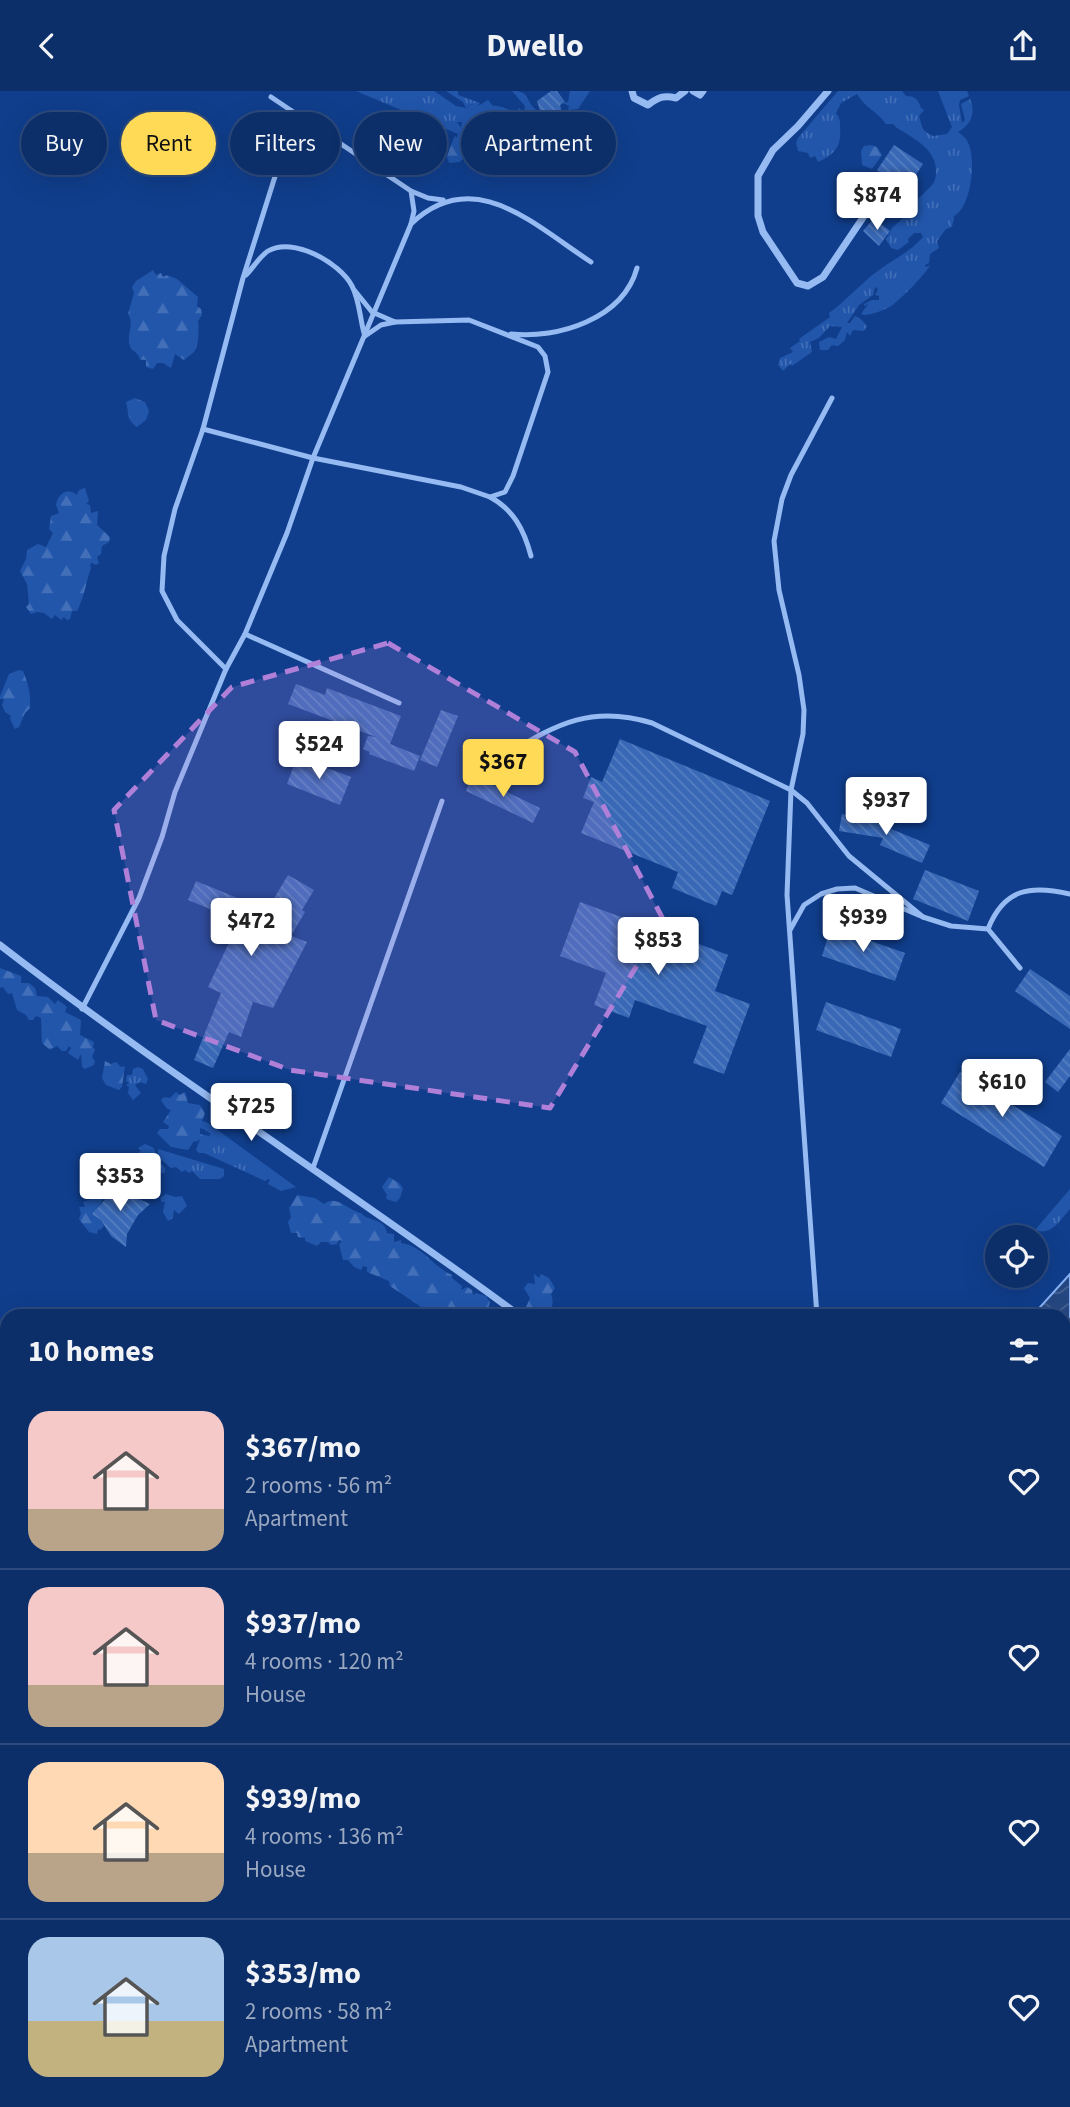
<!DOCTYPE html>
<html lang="en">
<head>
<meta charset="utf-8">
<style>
  :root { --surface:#0c2e69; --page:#1a3a71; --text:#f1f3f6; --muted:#9aa8c0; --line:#2c4a7d; --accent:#ffda57 }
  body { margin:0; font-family:"Source Sans 3",sans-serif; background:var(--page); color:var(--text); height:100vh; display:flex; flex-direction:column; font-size:26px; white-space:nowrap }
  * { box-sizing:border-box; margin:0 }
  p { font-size:23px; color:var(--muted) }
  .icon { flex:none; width:38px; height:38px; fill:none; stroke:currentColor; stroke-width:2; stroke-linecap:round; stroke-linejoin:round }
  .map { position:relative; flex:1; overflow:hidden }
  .drawer { position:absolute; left:0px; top:1218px; width:1071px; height:798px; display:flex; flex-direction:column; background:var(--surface); border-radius:21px 21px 0 0; box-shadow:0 7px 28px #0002,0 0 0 2px var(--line) }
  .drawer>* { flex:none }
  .guide { position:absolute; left:21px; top:21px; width:700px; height:63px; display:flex; gap:14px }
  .tools { position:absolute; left:985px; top:1134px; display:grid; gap:14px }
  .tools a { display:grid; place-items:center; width:63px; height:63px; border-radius:50%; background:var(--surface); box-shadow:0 7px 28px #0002,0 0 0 2px var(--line); font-size:35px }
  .price { position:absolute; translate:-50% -60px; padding:0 16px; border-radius:7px; background:#fff; color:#222; font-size:23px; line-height:46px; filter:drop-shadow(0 2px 4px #0008) }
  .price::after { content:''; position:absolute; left:50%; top:42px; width:21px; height:16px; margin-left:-10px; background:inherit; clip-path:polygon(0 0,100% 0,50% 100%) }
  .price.on { background:var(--accent); color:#111 }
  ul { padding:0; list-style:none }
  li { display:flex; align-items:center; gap:21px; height:175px; padding:0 28px }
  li+li { border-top:2px solid var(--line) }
  li span { display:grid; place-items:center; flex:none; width:196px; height:140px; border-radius:21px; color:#555 }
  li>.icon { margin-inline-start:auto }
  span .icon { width:84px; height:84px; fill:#fffc; stroke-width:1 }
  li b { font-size:30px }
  h2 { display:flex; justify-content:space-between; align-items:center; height:84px; padding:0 28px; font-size:30px }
  .pill { padding:0 24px; border-radius:32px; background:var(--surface); box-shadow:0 7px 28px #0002,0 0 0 2px var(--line); font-size:24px; line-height:63px }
  .pill.on { background:var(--accent); color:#111 }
  header { display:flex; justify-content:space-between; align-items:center; height:91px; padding:0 28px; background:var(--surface); font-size:32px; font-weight:700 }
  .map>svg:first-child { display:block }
  .grass { fill:url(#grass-tufts) }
  .forest { fill:url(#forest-firs) }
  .water { fill:url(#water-waves); stroke:#87b3f6; stroke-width:2 }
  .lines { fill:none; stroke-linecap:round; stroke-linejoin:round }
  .stream { stroke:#87b3f6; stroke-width:6 }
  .building { fill:url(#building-back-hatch) }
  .service { stroke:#96baf2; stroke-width:5 }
  .minor { stroke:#96baf2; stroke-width:7 }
  .marked { fill:#b080d9; fill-opacity:0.2; stroke:#b080d9; stroke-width:5; stroke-dasharray:14 9; stroke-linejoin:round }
</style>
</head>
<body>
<header><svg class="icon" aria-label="back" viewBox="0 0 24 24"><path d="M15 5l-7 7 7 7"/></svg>Dwello<svg class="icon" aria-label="share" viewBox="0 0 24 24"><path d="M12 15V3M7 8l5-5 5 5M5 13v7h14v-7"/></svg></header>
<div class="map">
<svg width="1070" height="2016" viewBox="0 0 1070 2016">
  <defs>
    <pattern id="grass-tufts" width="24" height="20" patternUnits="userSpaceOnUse" patternTransform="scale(1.75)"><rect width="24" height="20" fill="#2156ab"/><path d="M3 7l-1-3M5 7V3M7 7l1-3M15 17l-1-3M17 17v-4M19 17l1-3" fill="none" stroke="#426fb8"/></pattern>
    <pattern id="forest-firs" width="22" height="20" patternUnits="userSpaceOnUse" patternTransform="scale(1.75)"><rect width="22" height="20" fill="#2156ab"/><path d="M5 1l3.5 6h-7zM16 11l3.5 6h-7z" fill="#426fb8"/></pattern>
    <pattern id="water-waves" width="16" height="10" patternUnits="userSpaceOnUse" patternTransform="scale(1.75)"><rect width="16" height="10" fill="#254781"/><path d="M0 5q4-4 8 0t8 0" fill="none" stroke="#466394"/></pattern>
    <pattern id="building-back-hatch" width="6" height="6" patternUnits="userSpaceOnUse" patternTransform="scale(1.75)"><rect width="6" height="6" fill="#3868b6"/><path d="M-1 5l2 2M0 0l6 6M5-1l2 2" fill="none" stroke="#567fc1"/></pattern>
  </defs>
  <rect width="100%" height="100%" fill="#103e8c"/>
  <g class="grass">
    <path d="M356,0H434L456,15L466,17L463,11L446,0H458V4L480,12L478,15L471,13L467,17L462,31H457L462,38L465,39V42L458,43Z"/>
    <path d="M512,0C530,0 525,8 534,17C537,20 541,21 544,24L542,25L543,28H555L559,23L562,25L566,22L567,25L543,35L541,34V31L522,32L496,24L497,20L492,15C501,14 507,19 516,21L519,17L524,21L525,15Z"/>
    <path d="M570,0H590L578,18L568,19L569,15L563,12L568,11Z"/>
    <path d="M838,0H902L906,5C915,5 918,8 921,17L924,19L919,25C923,37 920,38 933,45L947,43L952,36L938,0H967L969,5L960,9L959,14L962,32L965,29L961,13L970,8C976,22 971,34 958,41C960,43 964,45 966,48C978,65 971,117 954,125L952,136L946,138L937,150L939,157L930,163L929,172L925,174L926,176L930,174C926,183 900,209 891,215C883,220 873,223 865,224L861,223L868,213L864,215V213L872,209H879V205L875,204L878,198L875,196L873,204L859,214L847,232H850L855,225C861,227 863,230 867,235L864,240L853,239L850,245L847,241L845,249L838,255L832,254L828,259H820L819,251L829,246L836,248L842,236L830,235L819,247L810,251L812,261L792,275L790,273L783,280L778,274L780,267L793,261L790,257L800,250L799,248L830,226L829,222C847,209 861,192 879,179C894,168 910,161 923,146L921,142H914L908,148L909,151L898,159L891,157L886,148L892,137L913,118L911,115C918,107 925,102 932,94C936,89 936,84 936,79C936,59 914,47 897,37L893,33H886C877,20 866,18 857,3L841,12L836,22C841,29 840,31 840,37C842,55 834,64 818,71L815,65L810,67L808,62L798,60L796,52L798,47Z"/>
    <path d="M138,976L143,978L148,988L146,993L140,991L135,994L141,1002L133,1009L128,1002L129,996L126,994L129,992L126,990L127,984H132L133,978Z"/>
    <path d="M202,1030L208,1032L296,1096L281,1100L268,1093L270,1089L268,1088L265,1090L204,1062H199L196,1059L200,1048L198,1045L200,1043L209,1045L211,1043L203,1038L205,1035Z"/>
    <path d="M145,1053L154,1057L156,1067L165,1077V1082H161L155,1073H151L149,1078L142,1072L138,1063L141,1059L138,1057Z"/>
    <path d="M158,1058L224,1078V1085L220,1088H200L192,1080L189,1082L185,1079L182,1081L176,1076L171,1077L158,1066Z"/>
    <path d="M1070,1098V1118C1060,1129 1052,1145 1035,1139Z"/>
    <path d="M166,1103L175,1106L182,1105L187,1115L179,1123L174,1119L173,1127L168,1130L163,1121L165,1111H162L160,1107Z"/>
  </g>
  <g class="forest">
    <path d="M488,9L497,20L494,35L500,38L496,44L497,48L488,59L477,60L468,71L462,68L460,71L449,72L447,66C449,60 452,50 455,45L457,47L458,43L465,42L461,36L464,21L471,13L478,15Z"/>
    <path d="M871,54L877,56L882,64L872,78L862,74L861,60L864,55Z"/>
    <path d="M153,179L156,184L161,182L163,186L167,184L177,188L198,206L197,215L201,218L202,224L198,230C199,236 199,255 194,261C191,264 187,266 184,269L175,263L171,277L163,272H157L153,278L146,276V269C136,268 143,271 137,263C133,258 132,261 130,255C126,244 135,233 128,223L134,202L132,196L136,190Z"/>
    <path d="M135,307L145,311L149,320L146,329L137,336C126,329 129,320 126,311Z"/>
    <path d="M85,397L89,410L86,413L90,414L91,422L98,420L97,434L110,446L109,451L102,455L101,463L97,466L99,472L96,474L92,472L90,473L91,477C86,491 84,507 77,520H72L70,528L67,529L64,526L61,529L55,524L52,528L44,522L37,521L31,523L26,516L29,513L27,493L20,480L26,468L27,459L38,453L46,456L53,442L49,438L51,425L59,422L56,414C58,403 67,396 77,404L79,399Z"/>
    <path d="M19,579L23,580C28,592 31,603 30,617L25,622L19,636L15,638L10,628L11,625L5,621L2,614L4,608H0V605L9,583Z"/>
    <path d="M0,877L21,885V892H29L35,897L37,905L48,906L55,913L58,909L67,916L65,921L81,929L80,944L94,951L93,956L95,959L92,966L95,970L94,974L85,978L82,976L81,963L78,969L68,962L71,957L69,955L66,960H62L57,955L50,959L42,952L41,927L36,925L33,929H29L26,924L17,919L12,902L8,903L3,896L0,897Z"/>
    <path d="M105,970L111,973L116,971L121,976L125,975L122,996L119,999L106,994L102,987Z"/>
    <path d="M176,1001L180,1004L185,1001L188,1012L200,1014L205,1022L202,1030L205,1035L203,1038L200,1037V1048L196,1051L194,1050L188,1059L171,1056L157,1042L160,1038H168L169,1035L163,1031L171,1019L167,1018L161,1009L164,1006L170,1007Z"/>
    <path d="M389,1086L399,1092L403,1097L400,1107L396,1111L386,1108L387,1104L382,1096Z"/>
    <path d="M93,1104L103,1108L94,1122L101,1129L104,1135L100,1139L98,1138L97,1143L89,1141L79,1128L81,1122L79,1116H85L83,1111L91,1108Z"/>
    <path d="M297,1104L315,1107L324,1113C337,1103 348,1120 361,1122C368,1131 385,1127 387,1142L394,1143V1151L401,1149V1152C423,1155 432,1175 452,1184V1187L462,1195L461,1199L467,1196L472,1199L473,1204L476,1202L486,1205L490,1211L488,1218L495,1219L499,1225H424L421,1216L390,1195L389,1190L367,1181V1176L363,1175L361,1179L354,1176L348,1169H343L339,1153L342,1150L339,1149L337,1153L331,1154L328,1151H321L317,1155L305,1150V1147L298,1146L297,1142H291L288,1131L291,1126L289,1117Z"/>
    <path d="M534,1183L539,1187L541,1183L549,1187L555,1197L551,1203C558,1220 541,1233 526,1216L530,1207L524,1197L528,1192L535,1193Z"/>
  </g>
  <path class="water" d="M1070,1183V1271L1064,1277V1225H1032Z"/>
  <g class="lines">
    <g class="stream">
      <path d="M0,1756L7,1755"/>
      <path d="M436,2009L448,2016"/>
    </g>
  </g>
  <g class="building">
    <path d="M551,0H557L565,11L560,14L562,22L549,25L540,20L537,10Z"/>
    <path d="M894,54L923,73L906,99L877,79Z"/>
    <path d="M874,127L890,140L879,155L863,140Z"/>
    <path d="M296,593L325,604L327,597L401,625L390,653L420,665L414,680L369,663L370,661L363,658L368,645L376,646L288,613Z"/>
    <path d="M441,619L458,625L437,676L420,669Z"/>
    <path d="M620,648L770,710L732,804L722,800L716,815L672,797L678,781L581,742L594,711L583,707L591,686L602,691Z"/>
    <path d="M297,666L351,686L340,714L287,693Z"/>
    <path d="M472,684L540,717L533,732L466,700Z"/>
    <path d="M842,723L862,726L930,754L922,772L880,754L883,747L839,740Z"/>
    <path d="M925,779L979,800L968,830L913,808Z"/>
    <path d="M288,784L314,799L302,819L305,821L291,845L307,851L273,917L253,911L241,946L229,941L213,977L194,969L221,902L208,896L234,841L223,836L227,825L188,809L196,790L267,819Z"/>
    <path d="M580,811L627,828L628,826L728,864L715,900L750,913L724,983L693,972L707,935L635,909L629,927L594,914L606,882L560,865Z"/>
    <path d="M831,836L905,862L895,890L822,865Z"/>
    <path d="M1030,878L1070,905V938L1015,900Z"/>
    <path d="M826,911L901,938L891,966L816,939Z"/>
    <path d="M1070,958V985L1058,1001L1045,991Z"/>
    <path d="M960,981L1062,1045L1044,1076L941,1012Z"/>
    <path d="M114,1091L121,1100L150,1113L138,1124L127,1143L126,1156L111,1145L101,1129L92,1123L107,1106Z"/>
  </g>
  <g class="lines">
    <g class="service">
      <path d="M271,6L411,100"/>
      <path d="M411,133L414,120L411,100L428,107L443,109"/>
      <path d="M246,184C253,177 260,165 268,160C293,145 340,172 352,195C359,208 360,227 364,242"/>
      <path d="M355,200L372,221L395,231"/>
      <path d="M511,243C558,248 623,228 637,177"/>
      <path d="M203,338L313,367L461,396L490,406L505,401L513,385L548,281L545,265L538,256L469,229L395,231L381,234L365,245"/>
      <path d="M490,406C514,419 524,439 531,465"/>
      <path d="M245,543L399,612"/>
      <path d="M226,578L177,529L162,500L164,465L175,418L203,338L243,187L295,22"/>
      <path d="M508,663C557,632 593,614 652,632L791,699L807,712L849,765L923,826"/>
      <path d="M988,838C1004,797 1031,794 1070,803"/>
      <path d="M790,839L804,814L821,803L837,798L855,797L923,826L951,835L988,838L1020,877"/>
      <path d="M82,918L139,807L162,746L175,701L226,578L245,543L287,442L313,367L411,133C474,73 534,134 591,171"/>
      <path d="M313,1077L442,710"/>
      <path d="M817,1225L787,804L791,699L803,643L804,619L799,584L779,499L774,450L782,408L791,384L832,307"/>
    </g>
    <g class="minor">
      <path d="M632,0L634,7L648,14C658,6 664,4 676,7L685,0"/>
      <path d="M693,0L700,4L703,0"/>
      <path d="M828,0L798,35L773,59L758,85V125L763,141L797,192L808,195L823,186L885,94"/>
      <path d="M0,854C169,985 349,1098 520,1225"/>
      <path d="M1064,1570L1070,1571"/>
      <path d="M1064,1631L1070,1636"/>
    </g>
  </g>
  <path class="marked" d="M388,552L575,661L664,830L550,1017L290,979L156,929L114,719L232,596Z"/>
</svg>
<div class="tools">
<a><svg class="icon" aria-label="locate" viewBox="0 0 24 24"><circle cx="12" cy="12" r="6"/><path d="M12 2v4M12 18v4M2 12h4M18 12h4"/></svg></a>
</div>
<b class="price" style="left:877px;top:141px">$874</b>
<b class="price" style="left:319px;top:690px">$524</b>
<b class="price on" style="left:503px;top:708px">$367</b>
<b class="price" style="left:886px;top:746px">$937</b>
<b class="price" style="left:863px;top:863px">$939</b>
<b class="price" style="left:251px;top:867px">$472</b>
<b class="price" style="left:658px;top:886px">$853</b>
<b class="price" style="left:1002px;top:1028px">$610</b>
<b class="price" style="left:251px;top:1052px">$725</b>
<b class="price" style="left:120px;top:1122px">$353</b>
<div class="guide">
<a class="pill">Buy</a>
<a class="pill on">Rent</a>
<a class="pill">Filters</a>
<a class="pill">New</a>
<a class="pill">Apartment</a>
</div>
<section class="drawer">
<h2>10 homes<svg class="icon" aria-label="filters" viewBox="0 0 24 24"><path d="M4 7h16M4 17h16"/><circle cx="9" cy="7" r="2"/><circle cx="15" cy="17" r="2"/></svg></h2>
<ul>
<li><span style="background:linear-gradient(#f6c9c9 70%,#b9a48a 0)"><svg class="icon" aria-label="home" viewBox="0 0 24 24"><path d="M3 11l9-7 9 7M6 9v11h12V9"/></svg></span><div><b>$367/mo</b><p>2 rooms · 56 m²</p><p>Apartment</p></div><svg class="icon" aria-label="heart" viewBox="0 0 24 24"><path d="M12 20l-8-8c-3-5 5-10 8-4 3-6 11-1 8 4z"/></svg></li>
<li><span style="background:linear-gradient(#f6c9c9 70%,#b9a48a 0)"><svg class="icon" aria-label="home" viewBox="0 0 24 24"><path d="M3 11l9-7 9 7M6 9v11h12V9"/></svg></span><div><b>$937/mo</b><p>4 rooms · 120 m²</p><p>House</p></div><svg class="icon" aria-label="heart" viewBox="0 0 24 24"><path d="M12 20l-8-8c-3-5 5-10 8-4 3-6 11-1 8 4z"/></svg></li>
<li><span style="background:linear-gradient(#ffd9b3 65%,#b9a48a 0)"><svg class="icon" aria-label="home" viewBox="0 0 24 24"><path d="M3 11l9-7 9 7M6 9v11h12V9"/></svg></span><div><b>$939/mo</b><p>4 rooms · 136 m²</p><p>House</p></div><svg class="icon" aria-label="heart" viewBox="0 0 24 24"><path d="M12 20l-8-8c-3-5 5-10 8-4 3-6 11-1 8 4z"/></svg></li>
<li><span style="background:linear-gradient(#a9c7e8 60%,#c2b280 0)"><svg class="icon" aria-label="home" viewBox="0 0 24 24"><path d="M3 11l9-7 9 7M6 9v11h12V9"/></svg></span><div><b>$353/mo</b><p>2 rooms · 58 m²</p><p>Apartment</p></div><svg class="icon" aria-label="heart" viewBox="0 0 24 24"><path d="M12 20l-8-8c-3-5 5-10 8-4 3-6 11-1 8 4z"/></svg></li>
</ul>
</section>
</div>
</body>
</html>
